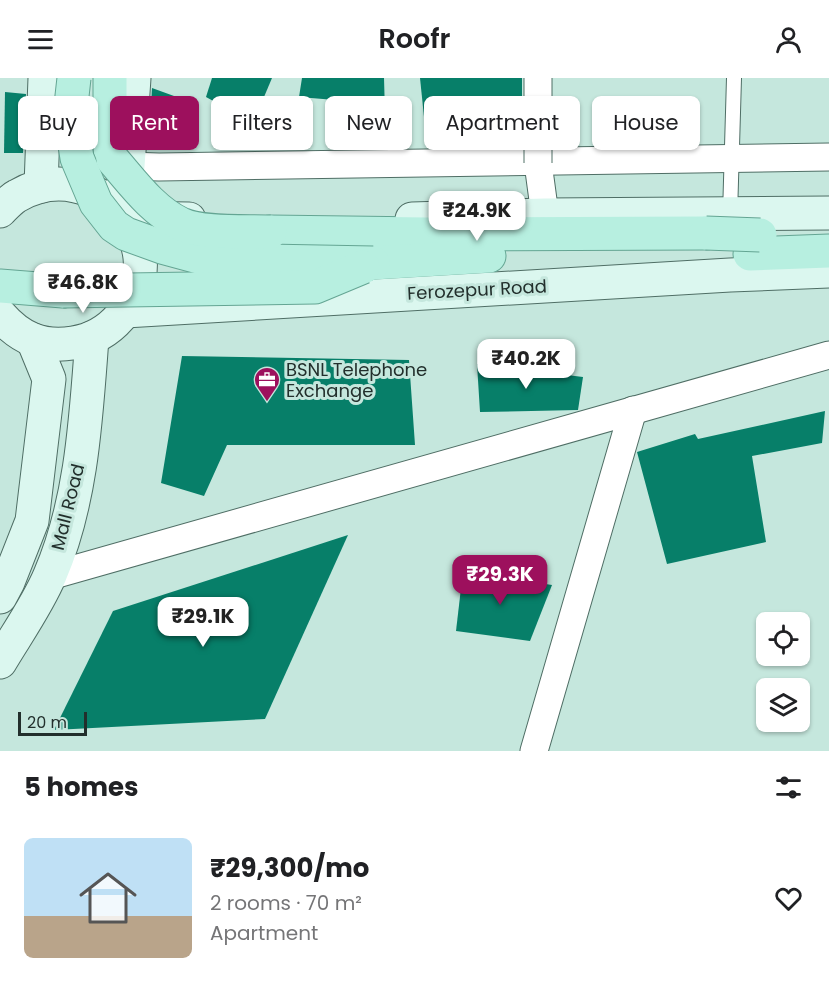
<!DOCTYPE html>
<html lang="en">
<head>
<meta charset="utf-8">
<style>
  :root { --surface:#fff; --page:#f2f2f2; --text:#202124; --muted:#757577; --accent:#9d105d }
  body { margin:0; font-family:Poppins,sans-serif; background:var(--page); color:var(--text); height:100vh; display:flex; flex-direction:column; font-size:22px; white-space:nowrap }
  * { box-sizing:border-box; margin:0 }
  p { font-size:20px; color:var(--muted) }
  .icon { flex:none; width:33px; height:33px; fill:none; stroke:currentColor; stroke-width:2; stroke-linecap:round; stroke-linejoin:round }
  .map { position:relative; height:673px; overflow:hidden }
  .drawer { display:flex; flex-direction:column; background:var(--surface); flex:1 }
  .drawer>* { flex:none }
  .top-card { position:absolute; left:18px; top:18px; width:794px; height:54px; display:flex; gap:12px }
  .fabs { position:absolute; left:756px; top:534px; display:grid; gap:12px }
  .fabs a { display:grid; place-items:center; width:54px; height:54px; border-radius:9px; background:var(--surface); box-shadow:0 2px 4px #0004; font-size:30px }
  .scale { position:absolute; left:18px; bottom:15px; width:69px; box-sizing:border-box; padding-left:6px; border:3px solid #222f2c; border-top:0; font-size:16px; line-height:21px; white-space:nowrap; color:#222f2c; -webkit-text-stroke:4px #c5e7dd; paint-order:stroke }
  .price { position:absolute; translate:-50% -51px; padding:0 14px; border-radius:12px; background:#fff; color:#222; font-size:20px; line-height:39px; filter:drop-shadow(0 2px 3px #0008) }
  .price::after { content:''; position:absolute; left:50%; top:36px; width:18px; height:14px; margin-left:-9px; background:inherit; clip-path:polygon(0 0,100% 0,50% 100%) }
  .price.on { background:var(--accent); color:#fff }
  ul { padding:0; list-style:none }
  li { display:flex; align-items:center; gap:18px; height:150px; padding:0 24px }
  li span { display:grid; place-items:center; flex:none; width:168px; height:120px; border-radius:9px; color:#555 }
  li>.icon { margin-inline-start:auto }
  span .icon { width:72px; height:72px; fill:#fffc; stroke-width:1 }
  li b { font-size:26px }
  h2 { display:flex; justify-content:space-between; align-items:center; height:72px; padding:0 24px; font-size:26px }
  .chip { padding:0 21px; border-radius:9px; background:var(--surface); box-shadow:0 2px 4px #0004; font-size:21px; line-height:54px }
  .chip.on { background:var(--accent); color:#fff }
  header { display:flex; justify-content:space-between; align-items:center; height:78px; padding:0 24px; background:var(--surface); font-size:27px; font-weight:600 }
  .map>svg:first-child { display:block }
  .building { fill:#077f69 }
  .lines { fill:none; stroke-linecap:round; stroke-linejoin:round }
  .lane-casing { stroke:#4f6e65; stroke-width:16 }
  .street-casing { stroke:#4f6e65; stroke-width:29 }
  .secondary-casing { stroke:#4f6e65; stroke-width:35 }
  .primary-casing { stroke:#64a593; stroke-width:35 }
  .lane { stroke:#fff; stroke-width:14 }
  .street { stroke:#fff; stroke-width:27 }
  .secondary { stroke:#dbf7ef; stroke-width:33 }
  .primary { stroke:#b7efe0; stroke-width:33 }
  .street-bridge-casing { stroke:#4f6e65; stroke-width:29; stroke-linecap:butt }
  .primary-bridge-casing { stroke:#64a593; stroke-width:35; stroke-linecap:butt }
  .street-bridge { stroke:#fff; stroke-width:27 }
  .primary-bridge { stroke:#b7efe0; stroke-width:33 }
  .labels { text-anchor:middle; stroke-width:6; stroke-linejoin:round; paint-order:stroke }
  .street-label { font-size:18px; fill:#222f2c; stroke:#c5e7dd }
  .poi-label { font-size:18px; fill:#222f2c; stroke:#c5e7dd; text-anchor:start }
</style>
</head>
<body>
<header><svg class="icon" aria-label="menu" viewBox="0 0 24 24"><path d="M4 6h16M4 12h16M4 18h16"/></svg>Roofr<svg class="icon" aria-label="person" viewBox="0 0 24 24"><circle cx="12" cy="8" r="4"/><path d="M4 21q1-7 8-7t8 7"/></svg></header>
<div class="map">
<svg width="829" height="673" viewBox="0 0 829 673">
  <rect width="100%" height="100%" fill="#c5e7dd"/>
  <g class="building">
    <path d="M212,0H272L253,45L206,19Z"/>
    <path d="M302,0H384L386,70L337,71L335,22L299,19Z"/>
    <path d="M420,0H522V68H427Z"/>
    <path d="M152,10L174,18L163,45H150Z"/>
    <path d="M5,14L26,16L23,75H4Z"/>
    <path d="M182,278L409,282L415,367H227L204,418L161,405Z"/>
    <path d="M477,286L583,299L578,332L480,334Z"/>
    <path d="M825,333L822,365L752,378L766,464L667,486L637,374L695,356L698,361Z"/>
    <path d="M348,457L265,641L54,652L113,533Z"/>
    <path d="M463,493L552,507L530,563L456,553Z"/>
  </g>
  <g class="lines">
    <defs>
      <path id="lane" d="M730,137L734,0"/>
      <g id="street">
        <path d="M538,0V64"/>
        <path d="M538,85L545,137"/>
        <path d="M128,88L159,89L829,79"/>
        <path d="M50,498L829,277"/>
        <path d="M534,673L633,332"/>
      </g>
      <g id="secondary">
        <path d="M41,108L45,0"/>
        <path d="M120,119L128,88L134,0"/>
        <path d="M0,133C5,128 11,121 17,118C96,72 180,170 120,239C107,254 92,262 73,265C42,270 20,260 0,237"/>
        <path d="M125,140L189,141"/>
        <path d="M412,141L545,137L829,135"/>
        <path d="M125,233L730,197L829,193"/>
        <path d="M0,519L8,504L32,443L49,301L33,262"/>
        <path d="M0,584C16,557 38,526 50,497C82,423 86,339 92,260"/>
      </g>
      <g id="primary">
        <path d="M110,0V72L113,82"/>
        <path d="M270,154L426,156L706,155"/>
        <path d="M750,176L829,173"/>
        <path d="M373,185L489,178"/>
        <path d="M0,208L63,213"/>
      </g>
    </defs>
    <use href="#lane" class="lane-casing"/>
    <use href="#street" class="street-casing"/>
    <use href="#secondary" class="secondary-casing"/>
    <use href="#primary" class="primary-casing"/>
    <use href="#lane" class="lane"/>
    <use href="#street" class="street"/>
    <use href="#secondary" class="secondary"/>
    <use href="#primary" class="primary"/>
    <defs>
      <path id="street-bridge" d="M538,85V64"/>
      <g id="primary-bridge">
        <path d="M74,0L70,36L77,80L96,125L114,148L126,156L162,169L210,182L373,185"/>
        <path d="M113,82C133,105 153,133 181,146C201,156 247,153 270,154"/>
        <path d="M706,155L760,157"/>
        <path d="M63,213L315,209L363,189"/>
      </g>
    </defs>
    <use href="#street-bridge" class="street-bridge-casing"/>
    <use href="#primary-bridge" class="primary-bridge-casing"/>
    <use href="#street-bridge" class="street-bridge"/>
    <use href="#primary-bridge" class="primary-bridge"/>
  </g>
  <defs>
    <symbol id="office-pin" viewBox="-11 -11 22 30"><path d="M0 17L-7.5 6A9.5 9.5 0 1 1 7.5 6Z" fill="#9d105d" stroke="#c5e7dd"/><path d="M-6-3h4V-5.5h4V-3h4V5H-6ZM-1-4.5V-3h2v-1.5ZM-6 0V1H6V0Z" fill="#fff"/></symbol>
  </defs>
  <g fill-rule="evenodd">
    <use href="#office-pin" x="252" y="287" width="30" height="40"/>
  </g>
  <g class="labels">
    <g class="street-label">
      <text transform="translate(477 212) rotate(-3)" y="6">Ferozepur Road</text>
      <text transform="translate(68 429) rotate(-76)" y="6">Mall Road</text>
    </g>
    <g class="poi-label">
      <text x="286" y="298">BSNL Telephone<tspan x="286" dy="21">Exchange</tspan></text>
    </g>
  </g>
</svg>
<div class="fabs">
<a><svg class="icon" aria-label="locate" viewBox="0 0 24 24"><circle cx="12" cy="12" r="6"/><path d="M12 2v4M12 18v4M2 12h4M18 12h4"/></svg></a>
<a><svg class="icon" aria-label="layers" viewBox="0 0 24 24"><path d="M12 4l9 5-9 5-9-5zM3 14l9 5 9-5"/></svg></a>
</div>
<div class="scale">20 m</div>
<b class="price" style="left:477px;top:164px">₹24.9K</b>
<b class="price" style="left:83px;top:236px">₹46.8K</b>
<b class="price" style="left:526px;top:312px">₹40.2K</b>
<b class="price on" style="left:500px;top:528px">₹29.3K</b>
<b class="price" style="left:203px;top:570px">₹29.1K</b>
<div class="top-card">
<a class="chip">Buy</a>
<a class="chip on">Rent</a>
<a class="chip">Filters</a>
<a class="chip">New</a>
<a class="chip">Apartment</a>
<a class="chip">House</a>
</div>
</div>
<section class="drawer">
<h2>5 homes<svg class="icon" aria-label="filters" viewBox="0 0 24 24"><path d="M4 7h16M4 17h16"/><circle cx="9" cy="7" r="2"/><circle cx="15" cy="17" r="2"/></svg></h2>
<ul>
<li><span style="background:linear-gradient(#bfe0f5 65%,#b9a48a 0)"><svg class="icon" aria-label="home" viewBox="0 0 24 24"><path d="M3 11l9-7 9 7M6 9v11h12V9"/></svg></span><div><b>₹29,300/mo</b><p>2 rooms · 70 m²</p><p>Apartment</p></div><svg class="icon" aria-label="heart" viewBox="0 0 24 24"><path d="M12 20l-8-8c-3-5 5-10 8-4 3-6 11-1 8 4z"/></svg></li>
</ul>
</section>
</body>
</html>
